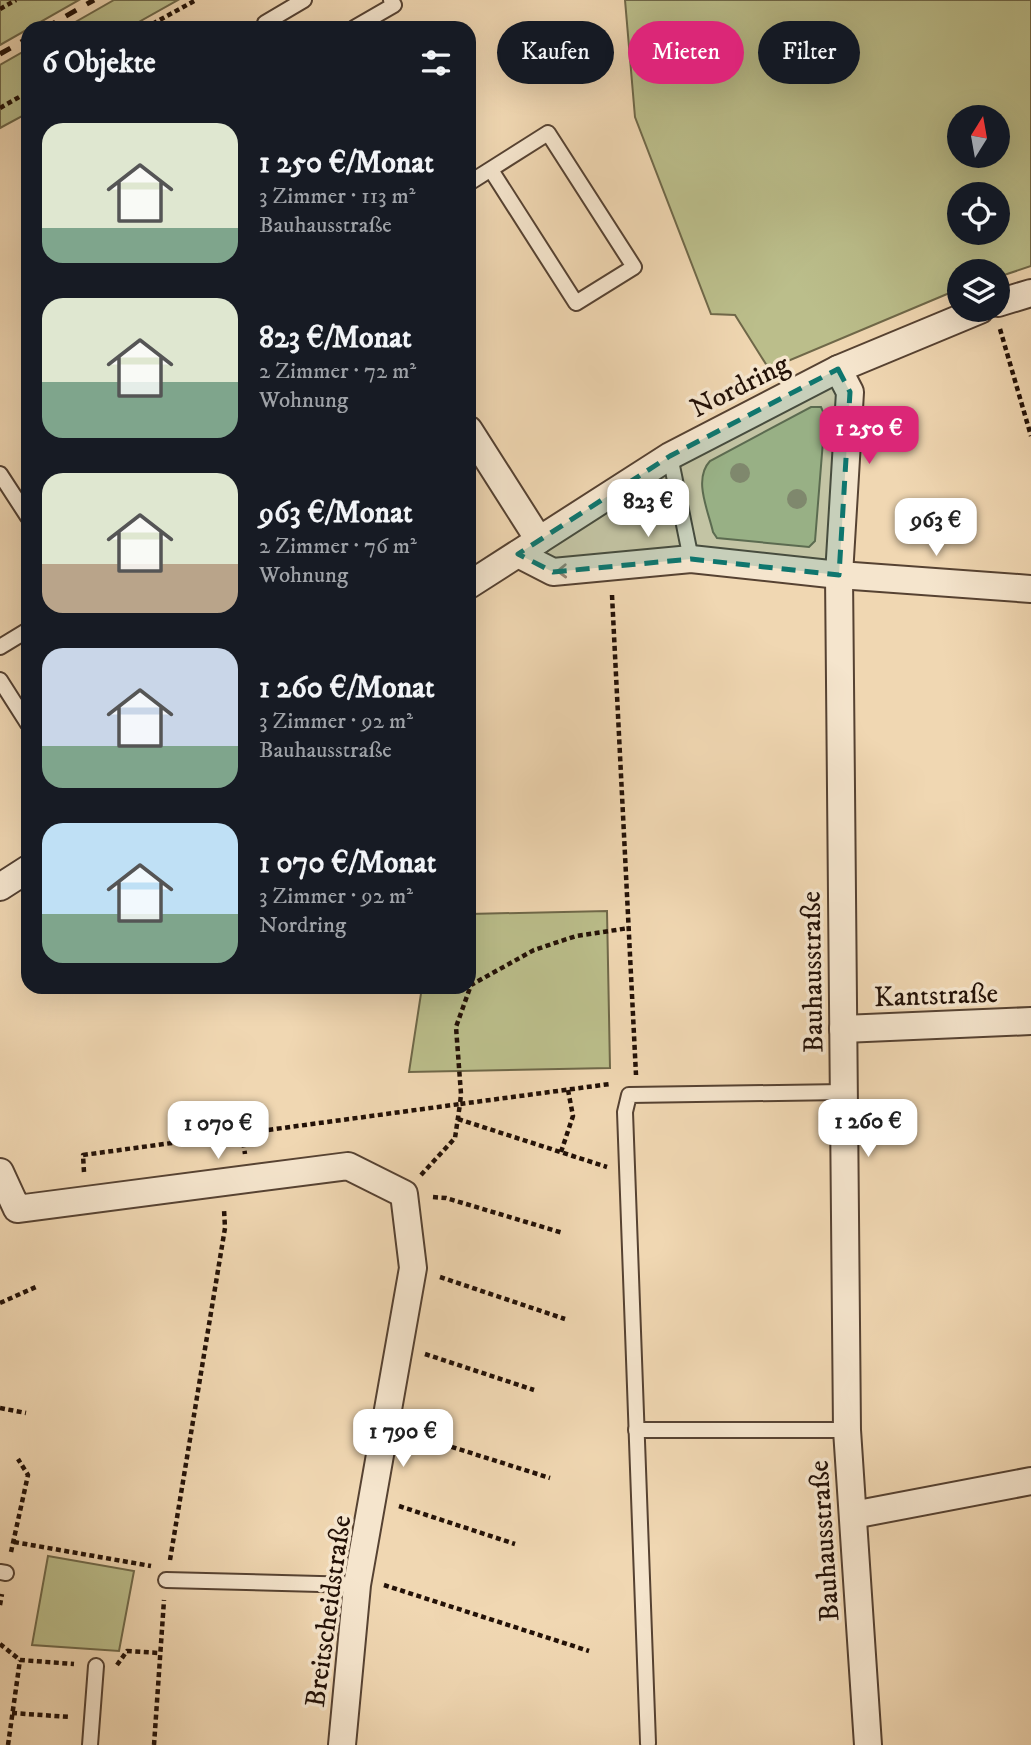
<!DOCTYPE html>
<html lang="de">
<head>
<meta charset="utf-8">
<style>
  :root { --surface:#171b24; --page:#242831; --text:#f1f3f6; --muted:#9ea1a6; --accent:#db2777 }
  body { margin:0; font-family:"IM FELL DW Pica",serif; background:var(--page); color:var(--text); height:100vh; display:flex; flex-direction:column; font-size:26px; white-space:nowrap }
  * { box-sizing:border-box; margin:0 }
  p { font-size:23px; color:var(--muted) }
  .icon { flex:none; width:38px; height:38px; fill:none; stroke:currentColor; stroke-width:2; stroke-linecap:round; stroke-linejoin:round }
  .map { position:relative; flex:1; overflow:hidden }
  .side { position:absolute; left:21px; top:21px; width:455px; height:973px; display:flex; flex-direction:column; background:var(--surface); border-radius:21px; box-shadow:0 7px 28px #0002 }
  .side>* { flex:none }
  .banner { position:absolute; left:497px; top:21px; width:429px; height:63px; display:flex; gap:14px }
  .needle { width:46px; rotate:11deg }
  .fabs { position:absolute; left:947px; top:105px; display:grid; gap:14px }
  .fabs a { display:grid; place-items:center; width:63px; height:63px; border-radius:50%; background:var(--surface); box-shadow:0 7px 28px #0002; font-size:35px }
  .price { position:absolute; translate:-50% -60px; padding:0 16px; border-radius:14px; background:#fff; color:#222; font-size:23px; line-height:46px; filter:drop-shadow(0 2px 4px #0008) }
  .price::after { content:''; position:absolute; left:50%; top:42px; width:21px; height:16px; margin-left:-10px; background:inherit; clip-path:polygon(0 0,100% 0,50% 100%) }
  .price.current { background:var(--accent); color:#fff }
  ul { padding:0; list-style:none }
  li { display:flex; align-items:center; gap:21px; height:175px; padding:0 21px }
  li span { display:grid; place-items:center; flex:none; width:196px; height:140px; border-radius:21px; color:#555 }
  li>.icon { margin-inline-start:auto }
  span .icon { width:84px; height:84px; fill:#fffc; stroke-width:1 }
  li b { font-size:30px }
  h2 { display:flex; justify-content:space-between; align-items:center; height:84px; padding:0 21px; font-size:30px }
  .tag { padding:0 24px; border-radius:32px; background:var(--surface); box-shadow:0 7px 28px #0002; font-size:24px; line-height:63px }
  .tag.current { background:var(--accent); color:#fff }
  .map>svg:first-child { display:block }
  .green { fill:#bbbe8b; stroke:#6f6849; stroke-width:2; fill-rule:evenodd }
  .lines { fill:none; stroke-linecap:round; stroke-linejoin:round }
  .service-casing { stroke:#564232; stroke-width:18 }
  .minor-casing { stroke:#564232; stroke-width:30 }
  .path { stroke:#231107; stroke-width:4.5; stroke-dasharray:5 3.5; stroke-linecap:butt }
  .service { stroke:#f5e5cd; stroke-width:14 }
  .minor { stroke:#f5e5cd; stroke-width:26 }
  .rail { stroke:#231107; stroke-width:5; stroke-dasharray:12 12; stroke-linecap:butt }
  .tree { fill:#9c8c6d }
  .oneway { stroke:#968674 }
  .marked { fill:#0f766e; fill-opacity:0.2; stroke:#0f766e; stroke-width:5; stroke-dasharray:14 9; stroke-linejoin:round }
  .labels { text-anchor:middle; stroke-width:7; stroke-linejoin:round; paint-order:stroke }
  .street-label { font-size:28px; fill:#231107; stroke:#f5e5cd }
</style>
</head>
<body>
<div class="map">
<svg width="1031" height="1745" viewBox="0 0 1031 1745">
  <rect width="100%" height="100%" fill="#f0d7b2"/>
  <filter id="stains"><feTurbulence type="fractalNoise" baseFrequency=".00286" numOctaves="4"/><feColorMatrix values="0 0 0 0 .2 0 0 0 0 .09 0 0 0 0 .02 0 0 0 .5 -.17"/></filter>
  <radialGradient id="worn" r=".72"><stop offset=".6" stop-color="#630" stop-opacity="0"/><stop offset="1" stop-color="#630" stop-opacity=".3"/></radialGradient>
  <g class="green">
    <path d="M0,0H79L0,45Z"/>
    <path d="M114,0H178L128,28H65Z"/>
    <path d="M625,0H1031V266L998,277V271H959V289L769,369L735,315L711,314L635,117ZM959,117H998V156H959ZM959,194H998V233H959Z"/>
    <path d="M28,49V113L0,128V65Z"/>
    <path d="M811,407H821L825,416L815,541L809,547L717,538L713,532C708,510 693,479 710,461Z"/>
    <path d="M607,911L610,1068L409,1072L422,987H469V914Z"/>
    <path d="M48,1556L134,1571L119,1651L32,1645Z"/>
  </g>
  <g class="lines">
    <defs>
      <g id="service">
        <path d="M265,23L304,0"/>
        <path d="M354,28L394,5L391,0"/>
        <path d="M469,183L548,133L634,267L576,303L491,170"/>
        <path d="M670,456L691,559"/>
        <path d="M0,474L28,517"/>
        <path d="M0,647L28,630"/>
        <path d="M0,680L28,724"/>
        <path d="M636,1430H847"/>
        <path d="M0,1572L6,1573"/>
        <path d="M166,1580L357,1585"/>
        <path d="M648,1743L625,1112L629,1095L844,1092"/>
        <path d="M90,1745L96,1666"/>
      </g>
      <g id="minor">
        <path d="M998,303L1031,293"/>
        <path d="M838,369L850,392L839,575L847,1430L868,1745"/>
        <path d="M469,430L539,540"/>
        <path d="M518,554L553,572L691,559L839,575L1031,589"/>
        <path d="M469,585L670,456L838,369L980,310"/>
        <path d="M0,887L28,869"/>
        <path d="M843,1029L1031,1021"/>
        <path d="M0,1172L17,1209L348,1166L404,1194L413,1268L357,1585L342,1745"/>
        <path d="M853,1515L1031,1481"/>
      </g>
    </defs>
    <use href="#service" class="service-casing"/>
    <use href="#minor" class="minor-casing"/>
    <g class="path">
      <path d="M0,9L16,0"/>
      <path d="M145,28L196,0"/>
      <path d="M0,108L28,92"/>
      <path d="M1000,329L1031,436"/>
      <path d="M612,595L636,1075"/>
      <path d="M458,1119L607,1167"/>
      <path d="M242,1134L245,1154"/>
      <path d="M561,1152L573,1116L568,1090"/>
      <path d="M84,1172L83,1155L460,1104L461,1094L456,1027L471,985L534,950L576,936L629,928"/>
      <path d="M421,1175L455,1138L460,1104L610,1084"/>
      <path d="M433,1197L446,1198L563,1233"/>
      <path d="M440,1277L565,1319"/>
      <path d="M0,1303L38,1286"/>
      <path d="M425,1354L534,1390"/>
      <path d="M0,1408L26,1413"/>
      <path d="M411,1434L550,1478"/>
      <path d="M399,1506L515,1544"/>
      <path d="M14,1542L151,1566"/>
      <path d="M11,1552L28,1475L18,1459"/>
      <path d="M170,1560L225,1228L224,1209"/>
      <path d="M384,1585L589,1651"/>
      <path d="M0,1605L2,1594"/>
      <path d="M0,1644L20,1660L74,1664"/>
      <path d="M117,1665L127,1651L159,1653"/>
      <path d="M12,1713L70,1717"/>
      <path d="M8,1745L20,1660"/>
      <path d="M154,1745L164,1600"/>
    </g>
    <use href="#service" class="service"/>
    <use href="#minor" class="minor"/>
    <g class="rail">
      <path d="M45,28L94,0"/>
      <path d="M0,54L28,38"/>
    </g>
  </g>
  <g class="tree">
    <circle cx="740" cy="473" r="10"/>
    <circle cx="797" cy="499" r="10"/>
    <circle cx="639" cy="515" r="10"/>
  </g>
  <defs><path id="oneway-chevron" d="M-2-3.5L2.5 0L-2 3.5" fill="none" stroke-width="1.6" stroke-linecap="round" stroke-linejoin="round" transform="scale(1.75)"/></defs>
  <use class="oneway" href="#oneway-chevron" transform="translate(562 571) rotate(178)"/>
  <path class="marked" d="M838,369L850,392L839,575L691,559L553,572L518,554L670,456Z"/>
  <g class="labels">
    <g class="street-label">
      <text transform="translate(739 385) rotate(-27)" y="10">Nordring</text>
      <text transform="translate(811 972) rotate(-91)" y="10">Bauhausstraße</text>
      <text transform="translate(936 994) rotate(-2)" y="10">Kantstraße</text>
      <text transform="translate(823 1541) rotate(-94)" y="10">Bauhausstraße</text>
      <text transform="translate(327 1611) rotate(-82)" y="10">Breitscheidstraße</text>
    </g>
  </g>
  <rect width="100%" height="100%" filter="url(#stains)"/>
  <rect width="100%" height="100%" fill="url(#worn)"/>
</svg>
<div class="fabs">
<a><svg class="needle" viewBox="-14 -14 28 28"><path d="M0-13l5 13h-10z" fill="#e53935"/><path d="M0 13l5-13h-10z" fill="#9ea1a6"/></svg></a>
<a><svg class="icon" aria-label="locate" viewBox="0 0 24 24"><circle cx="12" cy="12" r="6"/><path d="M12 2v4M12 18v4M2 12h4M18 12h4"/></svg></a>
<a><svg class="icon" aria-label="layers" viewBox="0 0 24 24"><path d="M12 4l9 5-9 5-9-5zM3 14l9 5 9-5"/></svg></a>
</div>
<b class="price current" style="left:869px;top:466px">1 250 €</b>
<b class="price" style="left:648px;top:539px">823 €</b>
<b class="price" style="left:936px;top:558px">963 €</b>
<b class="price" style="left:868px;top:1159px">1 260 €</b>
<b class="price" style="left:218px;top:1161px">1 070 €</b>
<b class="price" style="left:403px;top:1469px">1 790 €</b>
<div class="banner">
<a class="tag">Kaufen</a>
<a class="tag current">Mieten</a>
<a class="tag">Filter</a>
</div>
<section class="side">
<h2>6 Objekte<svg class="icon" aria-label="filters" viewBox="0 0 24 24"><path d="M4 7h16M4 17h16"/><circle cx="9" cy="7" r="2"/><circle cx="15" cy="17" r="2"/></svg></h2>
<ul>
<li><span style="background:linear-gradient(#dfe7d0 75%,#7fa58c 0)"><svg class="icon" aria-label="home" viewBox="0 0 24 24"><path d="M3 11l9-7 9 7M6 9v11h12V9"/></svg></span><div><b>1 250 €/Monat</b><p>3 Zimmer · 113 m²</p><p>Bauhausstraße</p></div></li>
<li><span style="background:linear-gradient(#dfe7d0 60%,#7fa58c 0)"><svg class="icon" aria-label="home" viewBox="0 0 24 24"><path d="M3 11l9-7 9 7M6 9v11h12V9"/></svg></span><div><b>823 €/Monat</b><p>2 Zimmer · 72 m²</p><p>Wohnung</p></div></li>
<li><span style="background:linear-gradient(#dfe7d0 65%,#b9a48a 0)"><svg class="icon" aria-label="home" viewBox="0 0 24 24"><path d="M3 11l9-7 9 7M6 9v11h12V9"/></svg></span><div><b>963 €/Monat</b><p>2 Zimmer · 76 m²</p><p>Wohnung</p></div></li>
<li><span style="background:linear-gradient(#c9d6e8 70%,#7fa58c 0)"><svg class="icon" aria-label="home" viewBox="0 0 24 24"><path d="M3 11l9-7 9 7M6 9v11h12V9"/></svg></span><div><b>1 260 €/Monat</b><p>3 Zimmer · 92 m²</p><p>Bauhausstraße</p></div></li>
<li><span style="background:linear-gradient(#bfe0f5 65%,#7fa58c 0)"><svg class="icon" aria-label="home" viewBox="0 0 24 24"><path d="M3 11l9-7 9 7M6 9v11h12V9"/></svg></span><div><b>1 070 €/Monat</b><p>3 Zimmer · 92 m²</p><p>Nordring</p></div></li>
</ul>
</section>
</div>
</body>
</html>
